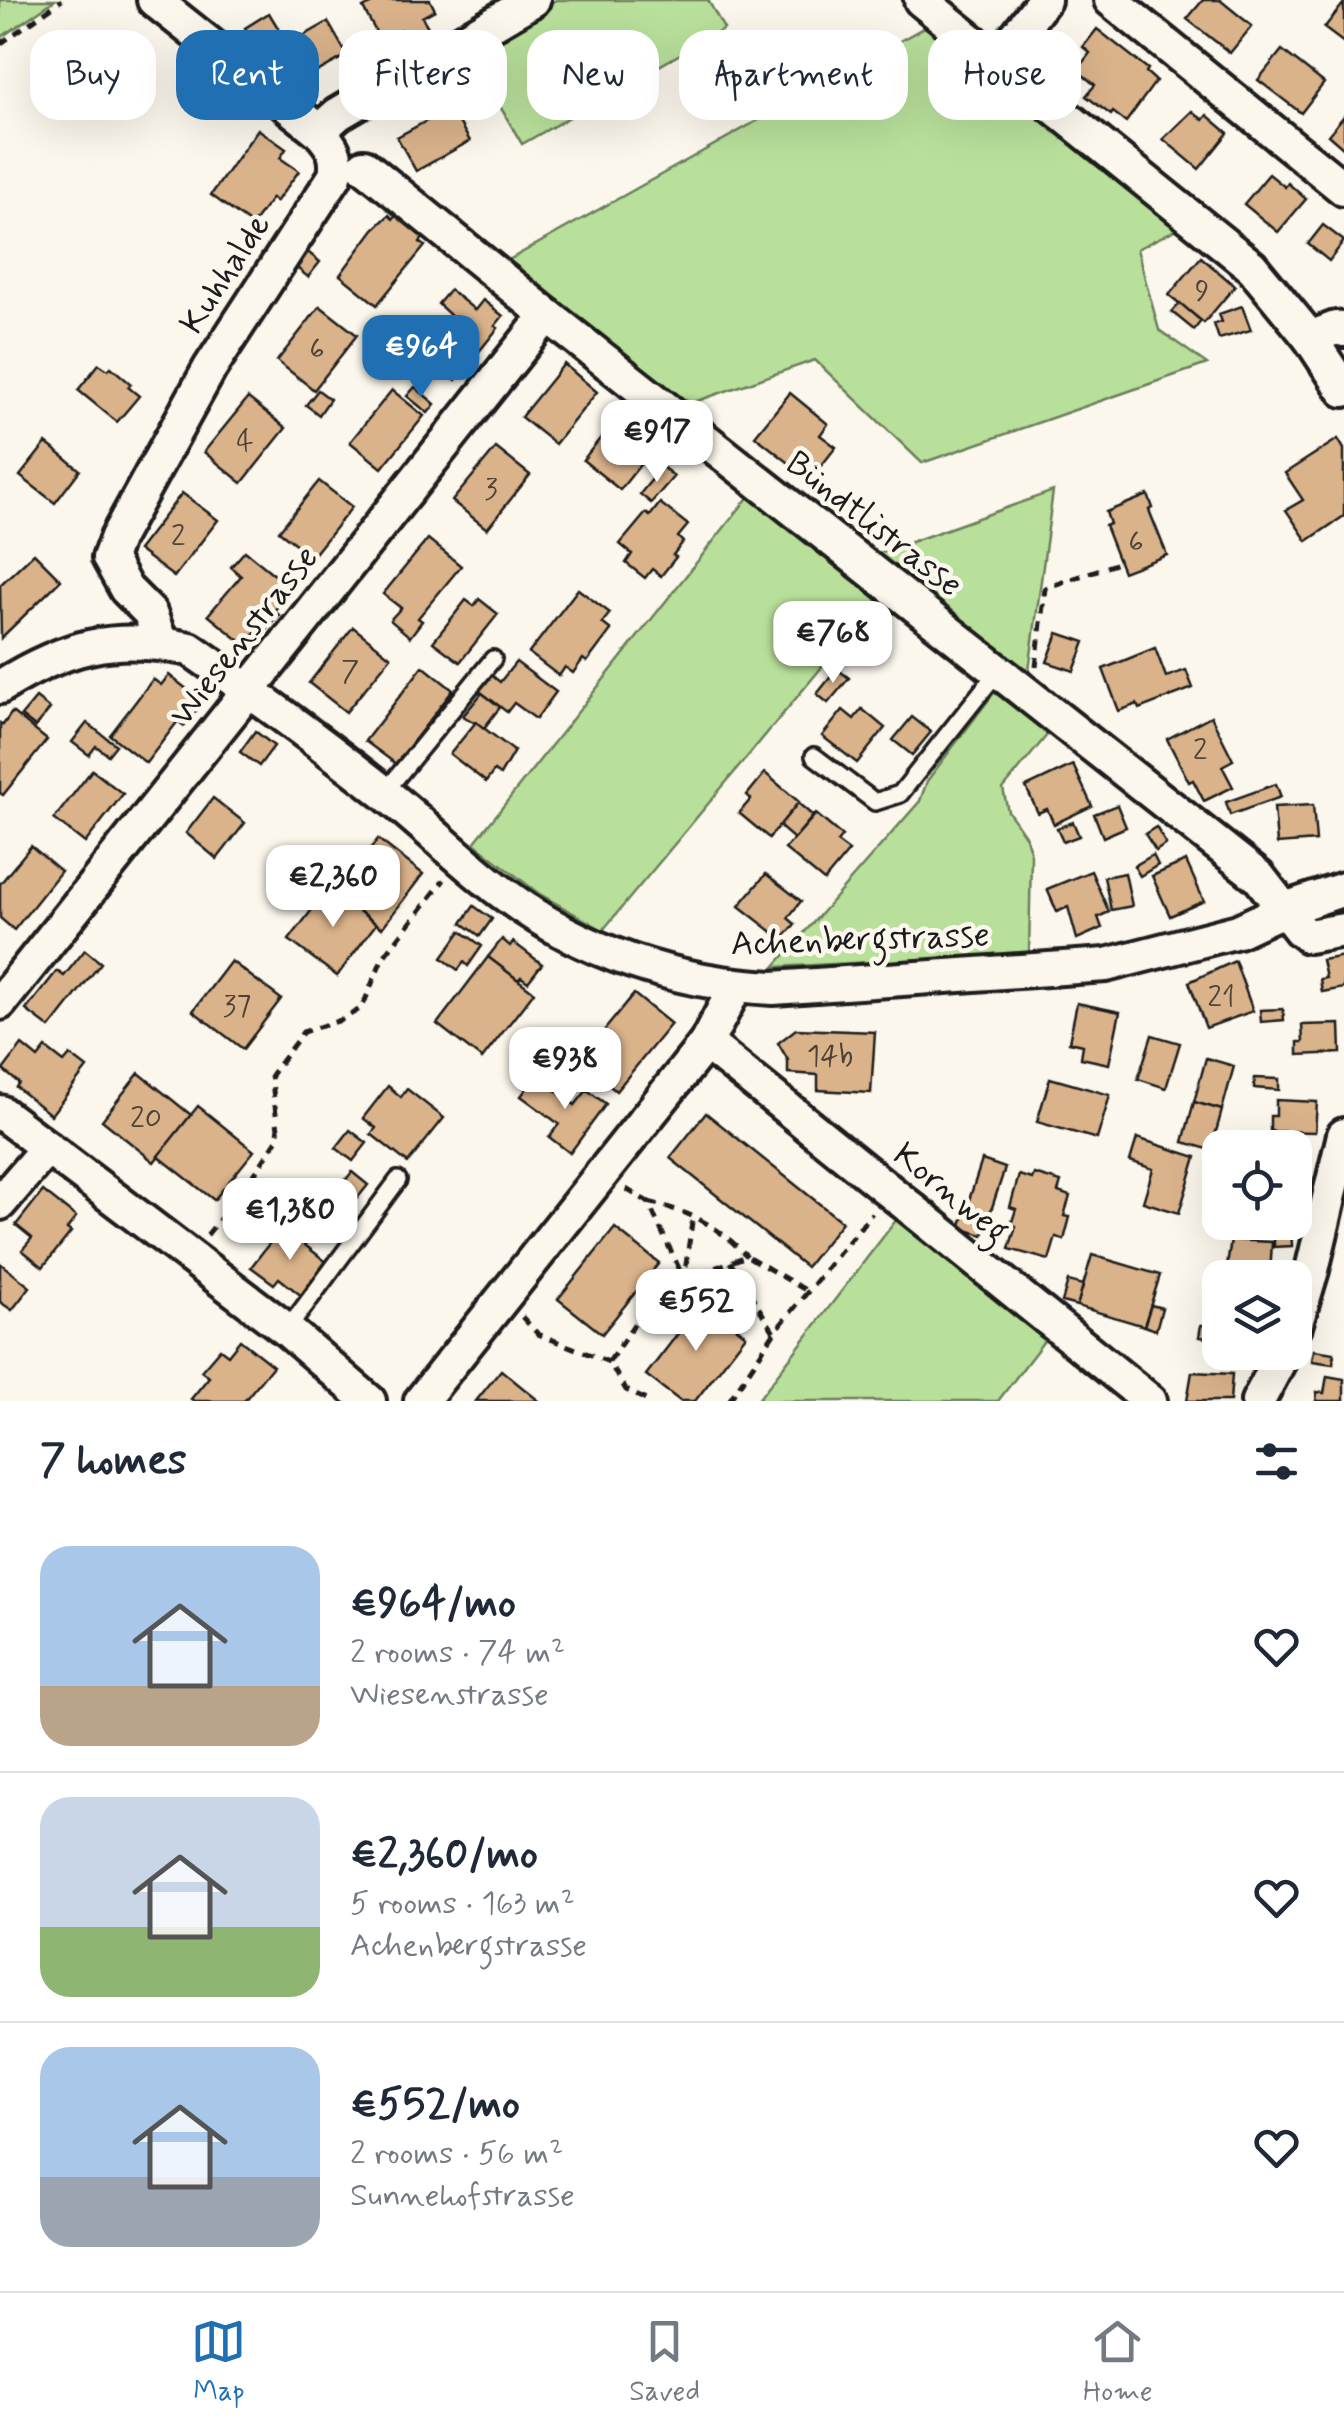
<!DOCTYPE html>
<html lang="en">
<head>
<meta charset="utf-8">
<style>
  :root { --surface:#fff; --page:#f2f2f3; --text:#1f2937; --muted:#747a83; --line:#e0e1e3; --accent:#1f6fb2 }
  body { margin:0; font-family:Mynerve,sans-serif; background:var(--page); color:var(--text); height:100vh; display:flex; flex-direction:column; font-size:38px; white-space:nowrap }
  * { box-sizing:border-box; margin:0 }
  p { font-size:32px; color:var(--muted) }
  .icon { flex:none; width:55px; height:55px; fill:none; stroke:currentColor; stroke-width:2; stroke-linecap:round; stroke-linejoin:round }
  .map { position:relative; height:1401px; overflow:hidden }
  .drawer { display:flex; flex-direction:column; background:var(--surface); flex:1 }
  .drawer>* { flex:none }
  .banner { position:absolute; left:30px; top:30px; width:1285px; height:90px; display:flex; gap:20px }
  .buttons { position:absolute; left:1202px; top:1130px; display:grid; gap:20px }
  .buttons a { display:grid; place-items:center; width:110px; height:110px; border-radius:20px; background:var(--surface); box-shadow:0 10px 40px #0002; font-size:50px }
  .price { position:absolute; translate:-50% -85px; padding:0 22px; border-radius:20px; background:#fff; color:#222; font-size:32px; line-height:65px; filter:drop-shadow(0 2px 5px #0008) }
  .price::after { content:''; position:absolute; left:50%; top:60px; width:30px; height:22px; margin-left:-15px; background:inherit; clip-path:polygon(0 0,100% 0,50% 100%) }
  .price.current { background:var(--accent); color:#fff }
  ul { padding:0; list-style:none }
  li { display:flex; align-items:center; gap:30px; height:250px; padding:0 40px }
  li+li { border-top:2px solid var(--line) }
  li span { display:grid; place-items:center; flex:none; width:280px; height:200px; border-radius:30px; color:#555 }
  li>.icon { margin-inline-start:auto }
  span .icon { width:120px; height:120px; fill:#fffc; stroke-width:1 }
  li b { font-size:42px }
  h2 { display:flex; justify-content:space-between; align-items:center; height:120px; padding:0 40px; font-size:42px }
  .chip { padding:0 35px; border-radius:30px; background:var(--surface); box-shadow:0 10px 40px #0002; font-size:35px; line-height:90px }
  .chip.current { background:var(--accent); color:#fff }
  .menu { display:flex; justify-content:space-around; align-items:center; height:140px; border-top:2px solid var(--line); background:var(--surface); font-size:28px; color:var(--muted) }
  .menu a { display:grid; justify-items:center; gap:5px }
  .menu .current { color:var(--accent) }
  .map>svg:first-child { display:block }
  .green { fill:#b9e09b; stroke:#6a7e5c; stroke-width:2.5 }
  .building { fill:#dab38b; stroke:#1c1c1c; stroke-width:2.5 }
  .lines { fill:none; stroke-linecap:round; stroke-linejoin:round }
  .service-casing { stroke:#1c1c1c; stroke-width:22 }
  .minor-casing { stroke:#1c1c1c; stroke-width:40 }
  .path { stroke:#1c1c1c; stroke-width:5; stroke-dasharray:10 8; stroke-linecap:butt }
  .service { stroke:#fbf7ec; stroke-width:15 }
  .minor { stroke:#fbf7ec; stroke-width:32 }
  .labels { text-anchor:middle; stroke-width:9; stroke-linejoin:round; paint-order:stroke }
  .number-label { font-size:30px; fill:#4c4238 }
  .street-label { font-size:35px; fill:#1c1c1c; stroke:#fbf7ec }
</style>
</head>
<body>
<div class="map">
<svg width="1344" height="1401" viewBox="0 0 1344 1401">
  <rect width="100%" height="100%" fill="#fbf7ec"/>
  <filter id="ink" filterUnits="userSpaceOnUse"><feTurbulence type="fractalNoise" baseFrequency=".01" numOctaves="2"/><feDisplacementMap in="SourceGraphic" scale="20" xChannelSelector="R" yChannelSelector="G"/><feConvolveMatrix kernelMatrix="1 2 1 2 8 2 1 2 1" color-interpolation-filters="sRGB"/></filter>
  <g filter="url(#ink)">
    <g class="green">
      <path d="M0,0H55L0,38Z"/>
      <path d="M556,0H708L724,29L522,144L467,50Z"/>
      <path d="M932,23L1189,223L1137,249L1159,330L1207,364L922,463L815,360L680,407L507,261Z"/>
      <path d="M754,490L882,595L603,930L538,893L474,843Z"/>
      <path d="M1053,491L1028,678L872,556Z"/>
      <path d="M1000,685L1052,729L1003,789L1008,811L1026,837L1031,855L1029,954L774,967L920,801L927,781Z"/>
      <path d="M900,1215L1047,1337L998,1401H757Z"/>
    </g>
    <g class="building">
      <path d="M378,0H430L435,10L422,17L432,34L409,46L401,30L381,41L363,8Z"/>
      <path d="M1203,0H1220L1252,26L1230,53L1187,19Z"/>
      <path d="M1344,3V43L1324,28Z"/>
      <path d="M269,13L283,36L260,51L245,28Z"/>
      <path d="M328,22L347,55L303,80L284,47Z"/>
      <path d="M1097,29L1148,69L1146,72L1156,81L1126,122L1113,112L1111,115L1086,96L1095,85L1077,70L1090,53L1083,47Z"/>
      <path d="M1282,50L1324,83L1301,113L1258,80Z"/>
      <path d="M447,102L470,141L416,171L397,137L430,119L426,113Z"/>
      <path d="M1192,111L1203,120L1207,115L1228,133L1199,169L1163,139Z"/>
      <path d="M1344,116V149L1328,135Z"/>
      <path d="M258,129L286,149L280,158L299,171L276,202L272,198L252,225L211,195Z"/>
      <path d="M1269,174L1285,187L1288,183L1306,199L1278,232L1244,204Z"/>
      <path d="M401,209L429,231L420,242L425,246L377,305L340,275L374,229L389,215L393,219Z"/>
      <path d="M1323,225L1344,241L1329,261L1308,244Z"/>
      <path d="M304,249L320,262L308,277L292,264Z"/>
      <path d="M1201,257L1235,286L1204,323L1169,295Z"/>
      <path d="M450,290L475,310L483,300L503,316L495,326L498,328L456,380L420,351L450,315L438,304Z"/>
      <path d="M1180,303L1201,321L1194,330L1172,312Z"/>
      <path d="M320,306L357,335L314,390L277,361Z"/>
      <path d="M1242,306L1251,330L1219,339L1214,324L1222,322L1219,314Z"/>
      <path d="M99,364L108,370L111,367L131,384L128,387L139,396L117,422L78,390Z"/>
      <path d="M564,364L597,392L555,444L521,417Z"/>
      <path d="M415,387L435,404L428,413L407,396Z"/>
      <path d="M318,390L330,399L319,415L306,405Z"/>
      <path d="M392,390L424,416L382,468L350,442Z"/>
      <path d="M790,393L828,424L820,435L836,447L818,470L801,456L793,466L755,436Z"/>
      <path d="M248,398L286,428L242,483L204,452Z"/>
      <path d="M618,416L655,446L620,490L583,460Z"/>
      <path d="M1338,439L1344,449V516L1307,541L1286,510L1303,500L1285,473Z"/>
      <path d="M46,443L80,470L55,503L20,476Z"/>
      <path d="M496,448L530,475L487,529L452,501Z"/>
      <path d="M662,467L674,476L651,503L640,494Z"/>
      <path d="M319,481L352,507L312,557L279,531Z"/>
      <path d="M182,493L218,520L174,577L138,550Z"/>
      <path d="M1148,495L1153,508L1149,510L1167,555L1123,572L1105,526L1110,524L1106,512Z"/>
      <path d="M660,503L688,525L678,537L683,542L673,555L676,557L661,576L652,569L645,578L626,563L632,554L620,544L646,513L650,516Z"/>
      <path d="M428,539L461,566L418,618L422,621L410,637L390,620L401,608L383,594Z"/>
      <path d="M245,551L292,589L274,611L279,615L266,630L261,626L245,645L208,615L241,576L231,567Z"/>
      <path d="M34,553L61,580L1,638L0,585Z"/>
      <path d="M578,589L610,613L602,623L611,630L587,662L583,659L573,673L565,667L559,676L529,653Z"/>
      <path d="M479,599L498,614L460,662L433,642L466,600L474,606Z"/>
      <path d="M353,627L391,657L346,712L309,683Z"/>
      <path d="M1058,633L1085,642L1074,671L1047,662Z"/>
      <path d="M1155,648L1166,677L1186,670L1193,688L1139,709L1137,704L1119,711L1103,669Z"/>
      <path d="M516,662L556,692L536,719L514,703L507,712L478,690L490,674L500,682Z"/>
      <path d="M423,666L453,690L396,764L365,741Z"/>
      <path d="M837,669L849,678L828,703L817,694Z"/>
      <path d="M169,675L203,702L184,726L178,721L146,763L110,735L153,679L161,685Z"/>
      <path d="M482,693L500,707L484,728L463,716Z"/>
      <path d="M36,698L50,709L35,727L21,716Z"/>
      <path d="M862,709L885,728L857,763L822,736L843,710L854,719Z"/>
      <path d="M12,712L47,740L3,795L0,793V723L3,725Z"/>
      <path d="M1211,716L1233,760L1222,766L1233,787L1204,801L1193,780L1189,782L1167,739Z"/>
      <path d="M912,717L931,732L912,755L893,740Z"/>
      <path d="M476,722L514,751L500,775L494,771L486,782L450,754Z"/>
      <path d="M87,723L116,745L108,755L96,746L89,755L72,742Z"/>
      <path d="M255,731L274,746L259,766L240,752Z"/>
      <path d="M1073,765L1092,806L1054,824L1047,809L1038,813L1026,787Z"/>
      <path d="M92,770L123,794L85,843L54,819Z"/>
      <path d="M765,773L799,802L769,838L739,813L751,799L747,795Z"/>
      <path d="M1276,784L1281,797L1230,815L1226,802Z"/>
      <path d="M213,798L245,823L217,859L186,833Z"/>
      <path d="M798,803L813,816L794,839L779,826Z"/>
      <path d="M1117,805L1126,827L1103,837L1094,814Z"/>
      <path d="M1313,805L1316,841L1277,844L1274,807Z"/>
      <path d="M816,814L842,836L837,842L849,851L824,881L785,849Z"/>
      <path d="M1073,822L1079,836L1063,842L1057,828Z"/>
      <path d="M1156,827L1166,844L1156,851L1145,834Z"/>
      <path d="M378,839L423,874L382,928L356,909L360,904L340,888Z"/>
      <path d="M31,846L61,871L14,930L0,918V884Z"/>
      <path d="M1153,855L1158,865L1140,876L1134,866Z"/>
      <path d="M1186,861L1204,901L1170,916L1152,876Z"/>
      <path d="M1091,871L1109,912L1098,917L1102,928L1077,939L1068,907L1057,912L1047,889Z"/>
      <path d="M1125,873L1132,906L1111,910L1104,877Z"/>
      <path d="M766,874L801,901L788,918L795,924L785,936L778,931L775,934L739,906Z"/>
      <path d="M333,882L360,904L356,909L376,924L337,976L289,940Z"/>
      <path d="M474,906L492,919L480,936L462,923Z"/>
      <path d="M461,931L482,946L468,966L464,962L458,970L442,958Z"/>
      <path d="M502,939L510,946L513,942L542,964L528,982L521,977L518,980L488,957Z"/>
      <path d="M85,950L101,963L50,1028L26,1010L57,971L64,976Z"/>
      <path d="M1344,956V988L1322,992L1320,979L1326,978L1322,960Z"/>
      <path d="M488,957L534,992L482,1059L437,1024Z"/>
      <path d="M231,961L281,999L243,1049L193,1011Z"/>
      <path d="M1235,961L1253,1011L1206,1028L1189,982Z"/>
      <path d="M634,994L671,1024L616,1091L579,1061Z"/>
      <path d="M1077,1003L1120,1012L1109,1064L1081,1058L1083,1045L1069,1042Z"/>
      <path d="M1283,1009L1284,1020L1261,1022L1260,1010Z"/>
      <path d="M1340,1024L1341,1053L1298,1055V1042H1303L1302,1025Z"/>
      <path d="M796,1029L875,1032L871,1093L818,1090V1075L788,1073V1060L778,1043Z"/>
      <path d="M1152,1035L1180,1043L1166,1088L1138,1079Z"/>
      <path d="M22,1045L38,1058L46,1048L64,1062L70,1055L87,1068L51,1115L16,1087L19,1083L3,1070Z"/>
      <path d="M1206,1058L1234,1066L1222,1110L1194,1102Z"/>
      <path d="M139,1073L191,1115L154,1162L102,1120Z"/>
      <path d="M537,1076L575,1105L587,1090L606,1104L570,1153L549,1137L559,1124L521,1096Z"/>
      <path d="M1050,1078L1110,1095L1097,1139L1037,1122Z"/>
      <path d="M1255,1078L1279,1079V1090L1254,1088Z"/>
      <path d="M388,1086L401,1097L407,1089L444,1118L408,1163L371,1134L376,1128L363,1118Z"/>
      <path d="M1276,1100L1317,1102L1315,1132L1270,1131V1116H1276Z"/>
      <path d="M1194,1102L1222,1110L1211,1150L1183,1142Z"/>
      <path d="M198,1106L254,1151L214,1200L158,1156Z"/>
      <path d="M706,1113L842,1222L806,1267L670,1158Z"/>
      <path d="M350,1130L367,1143L353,1161L336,1148Z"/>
      <path d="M1137,1138L1196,1157L1179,1213L1143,1202L1153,1169L1130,1161Z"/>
      <path d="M982,1160L1005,1168L983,1235L960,1228Z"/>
      <path d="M352,1172L368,1185L330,1232L314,1219Z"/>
      <path d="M1034,1174L1061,1182L1058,1192L1070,1196L1064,1216L1070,1217L1064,1240L1056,1237L1049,1260L1009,1249L1016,1226L1011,1225L1016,1209L1010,1207L1019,1175L1032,1179Z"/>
      <path d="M1295,1174H1305L1304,1207H1295Z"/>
      <path d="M43,1191L76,1217L67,1229L71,1232L43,1267L22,1250L32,1238L16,1225Z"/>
      <path d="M1291,1224L1292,1246L1274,1247V1234L1266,1235L1265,1225Z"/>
      <path d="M282,1227L329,1264L303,1297L279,1278L274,1284L251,1267Z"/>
      <path d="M615,1228L659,1263L602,1334L558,1299Z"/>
      <path d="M1231,1240L1272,1242L1270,1275L1226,1272Z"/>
      <path d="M1092,1255L1160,1275L1144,1326L1077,1306Z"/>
      <path d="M0,1263L30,1287L12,1310L0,1302Z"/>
      <path d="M1068,1281L1083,1285L1077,1306L1062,1302Z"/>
      <path d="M703,1301L746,1335L695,1401H680L646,1375Z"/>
      <path d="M1151,1305L1162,1308L1156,1330L1144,1326Z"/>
      <path d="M1209,1307L1220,1308V1339L1199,1337L1201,1325H1207Z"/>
      <path d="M240,1340L273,1366L244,1401H194L191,1399L209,1377L201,1371L220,1349L228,1355Z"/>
      <path d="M1314,1350L1334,1353L1333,1364L1312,1361Z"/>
      <path d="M501,1370L539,1401H476Z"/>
      <path d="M1192,1372L1232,1374L1230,1401H1187Z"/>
      <path d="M1327,1376L1344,1379V1401H1316L1317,1392L1324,1393Z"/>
    </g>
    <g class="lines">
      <defs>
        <g id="service">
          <path d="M814,756L875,802L900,794L998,671"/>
          <path d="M384,793L493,659"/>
          <path d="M287,1330L398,1180"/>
        </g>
        <g id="minor">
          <path d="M154,0L319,131C332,146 339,155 335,176L210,368L117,537L109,558L126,589L150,613L161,643"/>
          <path d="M921,0L1251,266L1310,338L1344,390"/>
          <path d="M1111,0L1344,189"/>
          <path d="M998,60L1044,0"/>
          <path d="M319,131L338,114L533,0"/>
          <path d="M364,166L547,315L1259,877L1300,930L1308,936L1344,930"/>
          <path d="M1310,338L1336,328L1344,330"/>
          <path d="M0,687C65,646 114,633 190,649C257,696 323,744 387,795C426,826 463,863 503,893C582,953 677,983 773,988L1106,965L1238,931L1285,909L1344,889"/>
          <path d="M0,1003L547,315"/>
          <path d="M706,1043L1150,1401"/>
          <path d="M0,1112L287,1330L369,1401"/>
          <path d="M0,1203L47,1148"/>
          <path d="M1295,1326L1312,1270L1344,1135"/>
          <path d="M421,1401L706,1043L736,986"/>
          <path d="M1258,1401L1284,1352"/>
        </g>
      </defs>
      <use href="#service" class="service-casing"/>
      <use href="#minor" class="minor-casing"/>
      <g class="path">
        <path d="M0,44L62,0"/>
        <path d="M1036,667L1045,588L1118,563"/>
        <path d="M626,1189L648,1202L684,1279L747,1256L807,1291"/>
        <path d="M648,1202C693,1213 715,1224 747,1256"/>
        <path d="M207,1235L248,1184L279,1137L271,1075L303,1032L341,1020L362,1008L382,959L444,880"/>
        <path d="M730,1262L774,1332"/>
        <path d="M522,1317L538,1334L609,1362L626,1390L648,1401"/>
        <path d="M609,1362L640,1315L684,1279L693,1215"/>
        <path d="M729,1401L774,1333L872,1213"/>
      </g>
      <use href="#service" class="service"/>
      <use href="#minor" class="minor"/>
    </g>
  </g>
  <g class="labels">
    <g class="number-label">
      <text x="1202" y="300">9</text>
      <text x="317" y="358">6</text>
      <text x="245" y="450">4</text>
      <text x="491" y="498">3</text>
      <text x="178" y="545">2</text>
      <text x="1136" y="551">6</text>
      <text x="350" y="680">7</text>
      <text x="1200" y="759">2</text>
      <text x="1221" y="1006">21</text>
      <text x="237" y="1015">37</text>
      <text x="830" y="1065">14b</text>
      <text x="146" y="1127">20</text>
    </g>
    <g class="street-label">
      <text transform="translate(224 273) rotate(-57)" y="12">Kuhhalde</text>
      <text transform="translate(875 523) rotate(38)" y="12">Bündtlistrasse</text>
      <text transform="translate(243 635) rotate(-52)" y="12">Wiesenstrasse</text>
      <text transform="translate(860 938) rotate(-2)" y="12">Achenbergstrasse</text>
      <text transform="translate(952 1192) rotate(39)" y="12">Kornweg</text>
    </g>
  </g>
</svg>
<div class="buttons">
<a><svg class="icon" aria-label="locate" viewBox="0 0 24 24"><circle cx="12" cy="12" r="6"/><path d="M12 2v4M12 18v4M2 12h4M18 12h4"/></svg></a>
<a><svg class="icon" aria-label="layers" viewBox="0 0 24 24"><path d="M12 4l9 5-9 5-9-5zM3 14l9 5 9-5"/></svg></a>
</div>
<b class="price current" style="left:421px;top:400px">€964</b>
<b class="price" style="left:657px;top:485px">€917</b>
<b class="price" style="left:833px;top:686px">€768</b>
<b class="price" style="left:333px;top:930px">€2,360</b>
<b class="price" style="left:565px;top:1112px">€938</b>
<b class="price" style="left:290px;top:1263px">€1,380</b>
<b class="price" style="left:696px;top:1354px">€552</b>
<div class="banner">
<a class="chip">Buy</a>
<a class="chip current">Rent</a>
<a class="chip">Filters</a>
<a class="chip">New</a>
<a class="chip">Apartment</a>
<a class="chip">House</a>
</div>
</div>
<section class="drawer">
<h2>7 homes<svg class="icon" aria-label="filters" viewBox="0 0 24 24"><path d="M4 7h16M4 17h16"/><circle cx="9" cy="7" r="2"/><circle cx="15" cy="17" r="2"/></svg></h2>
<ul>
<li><span style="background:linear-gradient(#a9c7e8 70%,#b9a48a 0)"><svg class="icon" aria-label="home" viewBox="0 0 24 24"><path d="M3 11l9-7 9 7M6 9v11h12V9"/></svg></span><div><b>€964/mo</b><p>2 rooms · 74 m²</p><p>Wiesenstrasse</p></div><svg class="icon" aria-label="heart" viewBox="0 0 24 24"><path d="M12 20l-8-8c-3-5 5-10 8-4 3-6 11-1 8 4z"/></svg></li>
<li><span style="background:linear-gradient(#c9d6e8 65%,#8fb573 0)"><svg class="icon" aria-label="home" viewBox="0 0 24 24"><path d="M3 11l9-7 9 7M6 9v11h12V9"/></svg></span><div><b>€2,360/mo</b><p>5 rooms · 163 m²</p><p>Achenbergstrasse</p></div><svg class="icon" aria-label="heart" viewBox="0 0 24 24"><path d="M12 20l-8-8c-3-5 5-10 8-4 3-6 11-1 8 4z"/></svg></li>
<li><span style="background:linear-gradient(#a9c7e8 65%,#9aa5b1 0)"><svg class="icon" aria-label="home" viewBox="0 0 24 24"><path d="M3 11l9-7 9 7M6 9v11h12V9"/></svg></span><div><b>€552/mo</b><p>2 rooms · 56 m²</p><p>Sunnehofstrasse</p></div><svg class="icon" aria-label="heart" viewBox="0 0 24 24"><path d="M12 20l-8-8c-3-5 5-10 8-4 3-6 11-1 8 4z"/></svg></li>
</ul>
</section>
<nav class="menu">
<a class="current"><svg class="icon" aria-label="map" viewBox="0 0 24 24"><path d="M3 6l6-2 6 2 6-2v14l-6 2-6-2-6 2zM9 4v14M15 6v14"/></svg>Map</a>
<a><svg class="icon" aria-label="saved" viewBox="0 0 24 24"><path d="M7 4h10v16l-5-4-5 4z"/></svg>Saved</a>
<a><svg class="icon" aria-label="home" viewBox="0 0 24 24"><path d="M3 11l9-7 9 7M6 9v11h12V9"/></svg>Home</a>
</nav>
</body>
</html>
